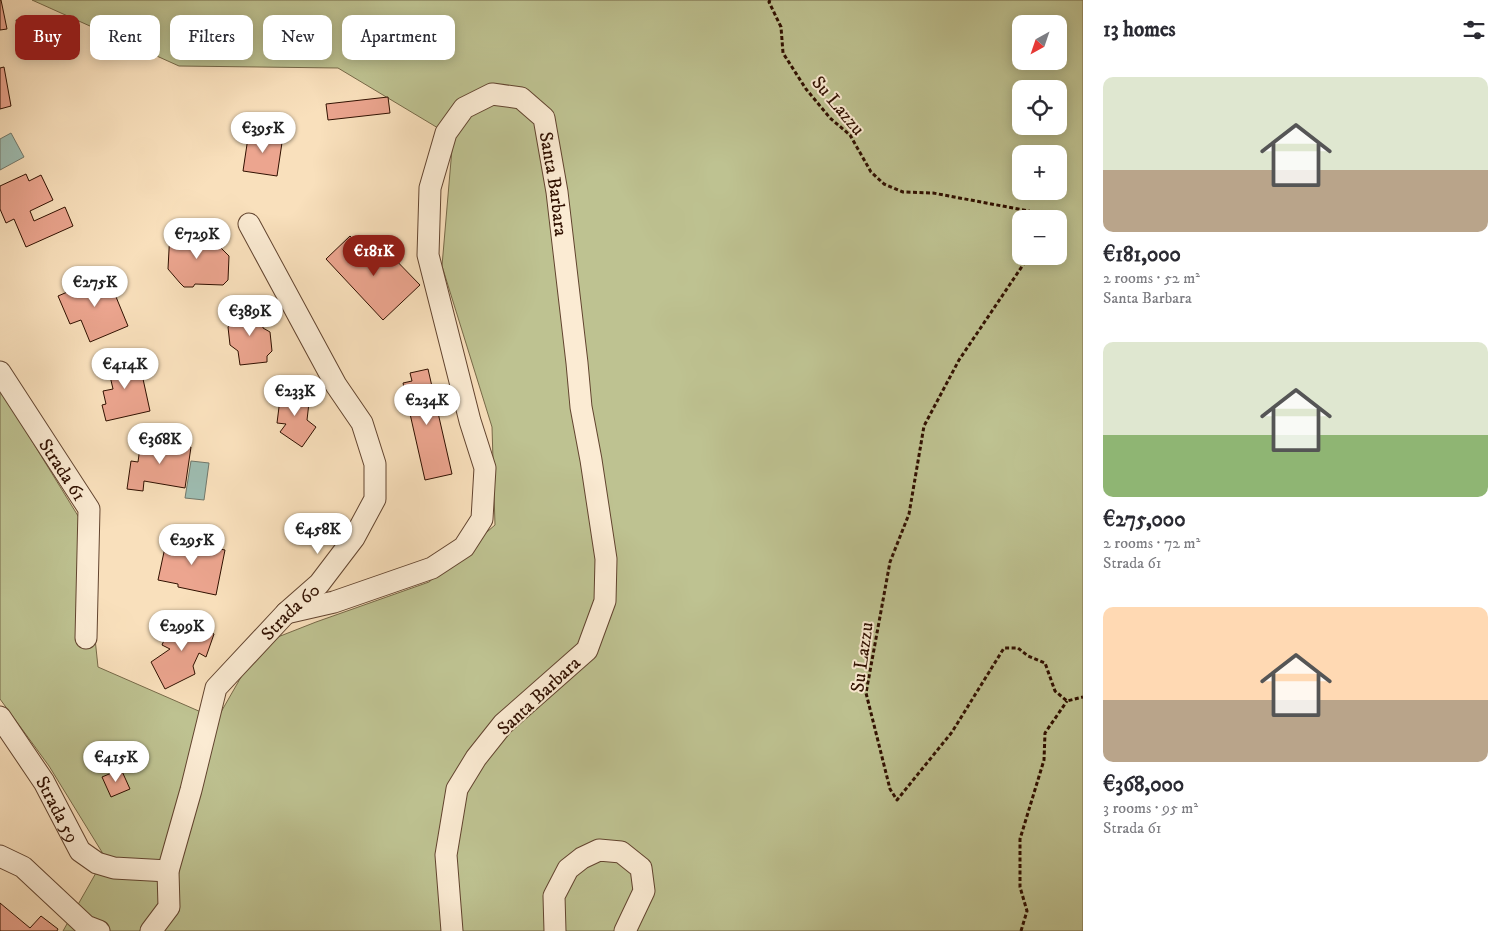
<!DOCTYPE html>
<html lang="en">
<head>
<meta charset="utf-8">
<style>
  :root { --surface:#fff; --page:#f7f7f7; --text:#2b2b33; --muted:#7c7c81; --accent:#8f2418 }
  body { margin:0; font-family:"IM FELL DW Pica",serif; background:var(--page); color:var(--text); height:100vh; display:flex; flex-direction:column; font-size:19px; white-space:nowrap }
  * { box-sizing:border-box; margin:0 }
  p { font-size:16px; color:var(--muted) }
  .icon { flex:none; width:28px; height:28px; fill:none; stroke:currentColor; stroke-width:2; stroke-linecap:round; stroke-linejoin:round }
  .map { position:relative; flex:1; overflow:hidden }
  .sheet { display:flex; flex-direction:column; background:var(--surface); width:425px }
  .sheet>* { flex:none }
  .hud { position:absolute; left:15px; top:15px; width:475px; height:45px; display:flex; gap:10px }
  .needle { width:32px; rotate:220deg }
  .tools { position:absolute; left:1012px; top:15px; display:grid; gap:10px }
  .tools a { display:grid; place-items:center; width:55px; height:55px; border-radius:10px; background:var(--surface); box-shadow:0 2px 12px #0003; font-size:25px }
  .price { position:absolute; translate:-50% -42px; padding:0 11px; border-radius:18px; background:#fff; color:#222; font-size:16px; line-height:32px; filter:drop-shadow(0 1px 2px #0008) }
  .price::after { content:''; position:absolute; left:50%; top:30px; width:15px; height:11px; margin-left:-8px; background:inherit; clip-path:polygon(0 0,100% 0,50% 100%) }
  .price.selected { background:var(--accent); color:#fff }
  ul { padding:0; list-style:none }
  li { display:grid; align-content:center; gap:10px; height:265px; padding:0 20px }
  li span { display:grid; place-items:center; height:155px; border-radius:10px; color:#555 }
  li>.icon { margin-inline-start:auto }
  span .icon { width:90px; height:90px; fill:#fffc; stroke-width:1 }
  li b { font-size:21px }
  h2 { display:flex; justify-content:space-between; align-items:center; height:60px; padding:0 20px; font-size:21px }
  .pill { padding:0 18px; border-radius:10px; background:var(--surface); box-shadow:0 2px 12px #0003; font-size:18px; line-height:45px }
  .pill.selected { background:var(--accent); color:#fff }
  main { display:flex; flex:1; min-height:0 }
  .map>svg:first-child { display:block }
  .green { fill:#bec291; stroke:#776948; fill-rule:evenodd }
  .water { fill:#9ebdb2; stroke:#72786b }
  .building { fill:#eca58f; stroke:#301000 }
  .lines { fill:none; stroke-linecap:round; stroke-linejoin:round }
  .street-casing { stroke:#62442f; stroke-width:23 }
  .path { stroke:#301000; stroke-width:3; stroke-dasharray:4 2.5; stroke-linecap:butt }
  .street { stroke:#fbebd3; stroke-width:21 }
  .labels { text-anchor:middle; stroke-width:4; stroke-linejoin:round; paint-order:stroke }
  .street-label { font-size:19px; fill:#301000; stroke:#fbebd3 }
</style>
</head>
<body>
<main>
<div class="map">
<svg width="1083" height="931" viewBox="0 0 1083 931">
  <rect width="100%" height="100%" fill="#f9e0bc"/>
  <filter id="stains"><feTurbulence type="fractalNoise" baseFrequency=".004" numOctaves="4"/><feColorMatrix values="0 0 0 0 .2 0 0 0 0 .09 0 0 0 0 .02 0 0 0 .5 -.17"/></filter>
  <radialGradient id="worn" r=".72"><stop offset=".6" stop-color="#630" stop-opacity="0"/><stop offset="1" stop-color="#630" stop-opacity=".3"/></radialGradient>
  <path class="green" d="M32,0H1083V931H63L105,857L49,766L0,699V389L83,524L98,667L217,719L260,644L316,622L429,582L495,525L492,427L442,266L453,137L338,68L179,66ZM1021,24H1059V61H1021ZM1021,89H1059V126H1021ZM1021,154H1059V191H1021ZM1021,219H1059V256H1021Z"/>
  <g class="water">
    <path d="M11,133L24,157L0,170V139Z"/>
    <path d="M191,461L209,463L204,500L185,498Z"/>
  </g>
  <g class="building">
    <path d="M0,0H1L7,29L0,30Z"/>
    <path d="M16,20H39L34,40L22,42Z"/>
    <path d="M4,67L11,106L0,109V68Z"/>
    <path d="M388,97L390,113L328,120L326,104Z"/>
    <path d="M249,131L283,136L277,176L243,171Z"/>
    <path d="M26,174L29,181L41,175L53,200L30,211L34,221L65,207L73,226L26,247L14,219L6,223L0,209V186Z"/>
    <path d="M170,231L206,233L229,256L228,280L223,285L195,284L193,287H184L180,283L168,269Z"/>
    <path d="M350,236L375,262L387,251L420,285L383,320L326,259Z"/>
    <path d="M107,275L128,326L90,342L81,320L70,324L58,296Z"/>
    <path d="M261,309L263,328L270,332L272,351L267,356V362L240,365L238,351L230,345L228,327L234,318V316L240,315L239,311Z"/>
    <path d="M138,356L150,411L106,421L102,405L106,404L103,391L113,389L107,363Z"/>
    <path d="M428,369L452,474L425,480L403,383L412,381L410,373Z"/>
    <path d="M281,391L310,394L307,420L316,427L302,447L280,432L286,424L277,423Z"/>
    <path d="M141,440L191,447L185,488L144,481L143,491L127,489L131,461L138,462Z"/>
    <path d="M167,538L225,550L216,595L178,587V584L158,580Z"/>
    <path d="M182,619L214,634L206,657L199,653L193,666L195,674L165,689L151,662L170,649L162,645L172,622L179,626Z"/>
    <path d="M121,769L130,789L111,797L102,777Z"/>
    <path d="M0,903L30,928L41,916L58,929L57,931H0Z"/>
  </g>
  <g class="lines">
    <defs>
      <g id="street">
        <path id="s1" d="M0,372L89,509L86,638"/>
        <path id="s2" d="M286,613L334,602L432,568L464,547L482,519L485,468L470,421L428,255L430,188L446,133L464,108L492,94L521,98L544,118L557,192L577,363L581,407L591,460L606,559L605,601L587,650L503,724L476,758L457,789L446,855L452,931"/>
        <path id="s3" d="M0,717L44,782L80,851L97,863L114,868L168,871"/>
        <path d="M0,856L23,867L86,926L99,931"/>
        <path id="s4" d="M151,931L169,907L168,871L191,790L216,688L286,613L319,584L354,538L375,499V464L362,423L336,385L249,224"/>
        <path d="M555,931L554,896L568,869L582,858L599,850L621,852L641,868L644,891L625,931"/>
      </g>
    </defs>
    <use href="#street" class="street-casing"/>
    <g class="path">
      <path d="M770,0L769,2L781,27L783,53L806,89L830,118L850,135L871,172L884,184L903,192L933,193L1029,211L1039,219"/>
      <path d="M1029,256L959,360L924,426L909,514L890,562L866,693L890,789L897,800L952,732L1004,648H1018L1028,656L1045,663L1055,691L1067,701L1083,697"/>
      <path d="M1021,931L1027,911L1020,887V839L1044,760L1045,733L1067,701"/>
    </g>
    <use href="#street" class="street"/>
  </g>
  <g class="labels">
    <g class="street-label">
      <text transform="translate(839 105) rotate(50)" y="7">Su Lazzu</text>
      <text dy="7" stroke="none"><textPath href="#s2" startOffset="809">Santa Barbara</textPath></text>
      <text dy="7" stroke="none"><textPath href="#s1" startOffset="116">Strada 61</textPath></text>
      <text dy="7" stroke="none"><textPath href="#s4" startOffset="362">Strada 60</textPath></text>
      <text transform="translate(861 657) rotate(-82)" y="7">Su Lazzu</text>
      <text transform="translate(538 695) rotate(-43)" y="7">Santa Barbara</text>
      <text dy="7" stroke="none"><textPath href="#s3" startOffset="109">Strada 59</textPath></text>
    </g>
  </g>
  <rect width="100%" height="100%" filter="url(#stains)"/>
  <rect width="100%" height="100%" fill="url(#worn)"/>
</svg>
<div class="tools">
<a><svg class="needle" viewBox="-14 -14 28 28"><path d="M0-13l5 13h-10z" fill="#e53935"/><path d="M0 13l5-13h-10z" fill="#7c7c81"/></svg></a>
<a><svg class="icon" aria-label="locate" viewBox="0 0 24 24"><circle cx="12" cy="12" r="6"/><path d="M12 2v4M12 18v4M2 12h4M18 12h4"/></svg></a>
<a>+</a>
<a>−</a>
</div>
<b class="price" style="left:263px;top:154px">€395K</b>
<b class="price" style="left:197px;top:260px">€729K</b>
<b class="price selected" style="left:374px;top:277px">€181K</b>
<b class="price" style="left:95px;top:308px">€275K</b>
<b class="price" style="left:250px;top:337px">€389K</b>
<b class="price" style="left:125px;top:390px">€414K</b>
<b class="price" style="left:295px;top:417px">€233K</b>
<b class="price" style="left:427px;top:426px">€234K</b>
<b class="price" style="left:160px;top:465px">€368K</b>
<b class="price" style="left:318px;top:555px">€458K</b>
<b class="price" style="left:192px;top:566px">€295K</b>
<b class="price" style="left:182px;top:652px">€299K</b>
<b class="price" style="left:116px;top:783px">€415K</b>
<div class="hud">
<a class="pill selected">Buy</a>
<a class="pill">Rent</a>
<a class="pill">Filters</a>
<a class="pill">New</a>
<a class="pill">Apartment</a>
</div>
</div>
<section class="sheet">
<h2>13 homes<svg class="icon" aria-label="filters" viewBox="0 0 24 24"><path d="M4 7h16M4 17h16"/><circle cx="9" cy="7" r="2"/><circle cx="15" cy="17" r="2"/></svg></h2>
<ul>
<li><span style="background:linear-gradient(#dfe7d0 60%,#b9a48a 0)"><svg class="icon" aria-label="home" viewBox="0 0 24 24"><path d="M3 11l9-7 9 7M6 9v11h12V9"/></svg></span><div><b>€181,000</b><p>2 rooms · 52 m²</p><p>Santa Barbara</p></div></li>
<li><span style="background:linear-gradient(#dfe7d0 60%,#8fb573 0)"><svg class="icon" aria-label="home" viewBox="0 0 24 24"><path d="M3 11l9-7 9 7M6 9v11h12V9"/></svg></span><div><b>€275,000</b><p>2 rooms · 72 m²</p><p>Strada 61</p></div></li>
<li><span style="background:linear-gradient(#ffd9b3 60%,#b9a48a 0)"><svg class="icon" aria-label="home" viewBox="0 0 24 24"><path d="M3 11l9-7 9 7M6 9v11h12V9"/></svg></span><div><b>€368,000</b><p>3 rooms · 95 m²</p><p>Strada 61</p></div></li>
</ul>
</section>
</main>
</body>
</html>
